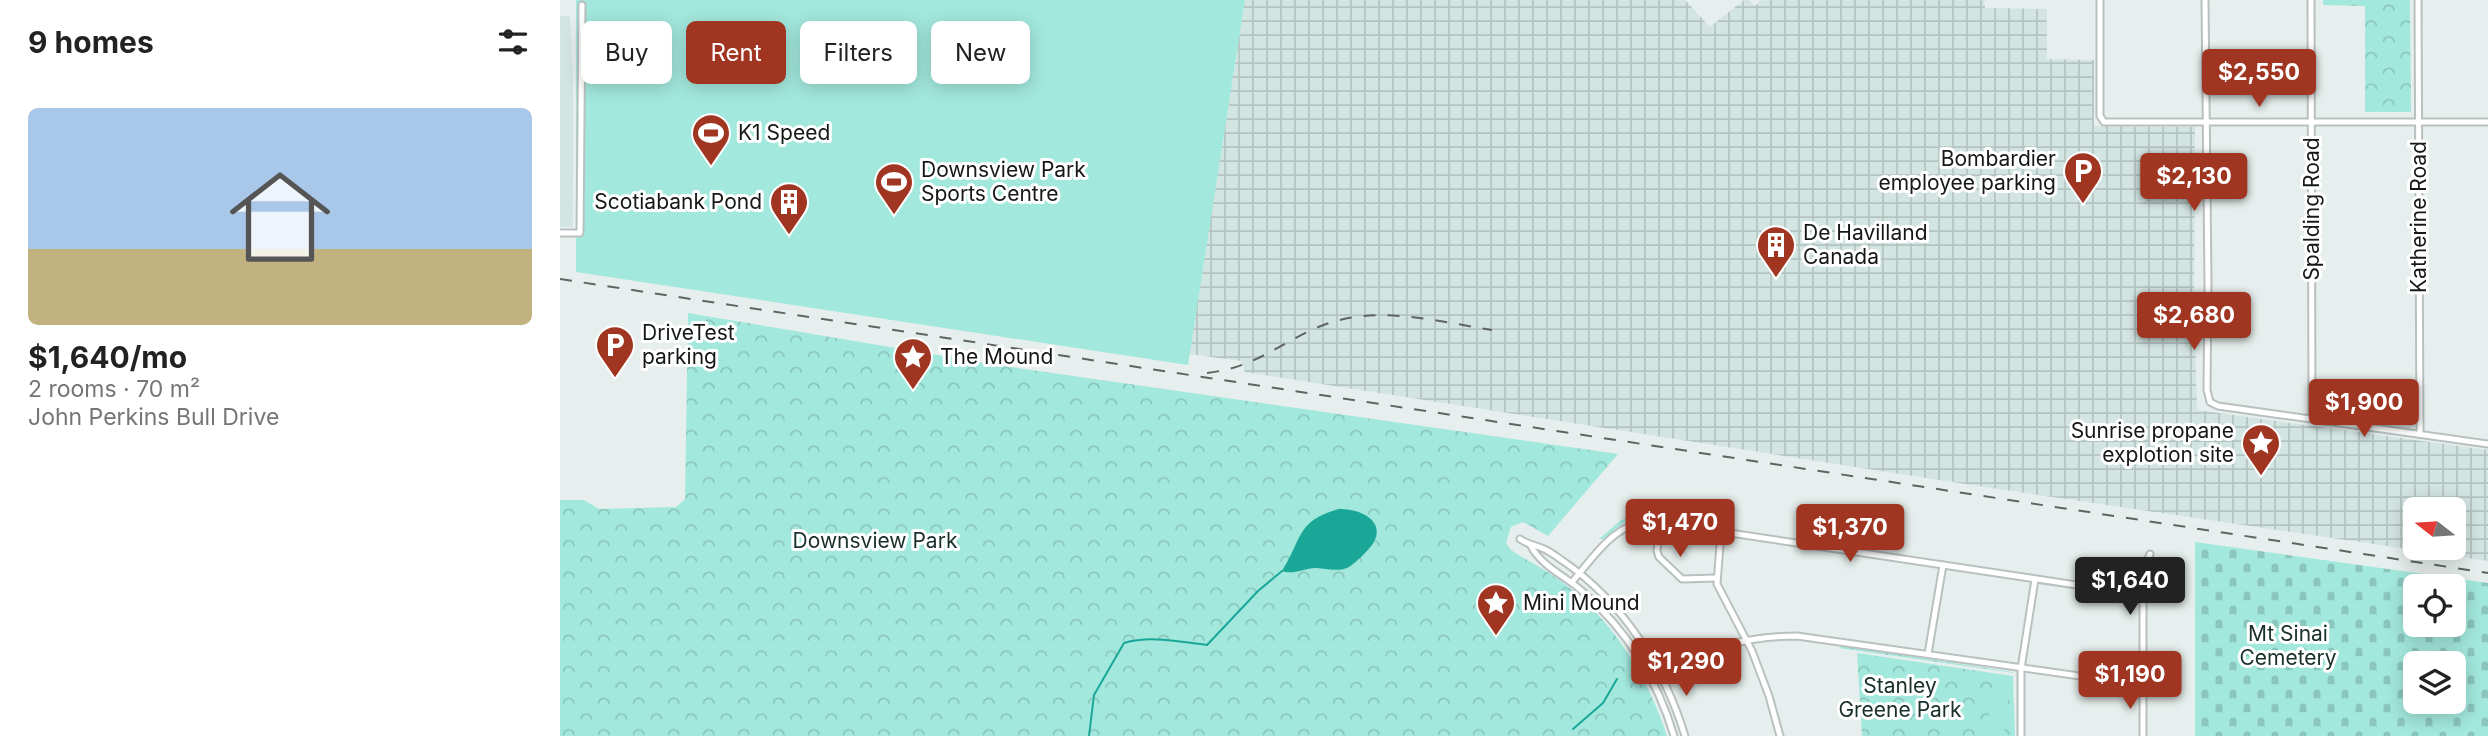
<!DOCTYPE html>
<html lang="en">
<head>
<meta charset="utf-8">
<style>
  :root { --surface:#fff; --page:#f6f6f6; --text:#222; --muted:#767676; --line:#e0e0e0; --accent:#a03621 }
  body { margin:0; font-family:Inter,sans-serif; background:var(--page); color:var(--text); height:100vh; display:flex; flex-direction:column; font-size:26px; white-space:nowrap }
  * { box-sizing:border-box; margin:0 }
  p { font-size:23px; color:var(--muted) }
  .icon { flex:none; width:38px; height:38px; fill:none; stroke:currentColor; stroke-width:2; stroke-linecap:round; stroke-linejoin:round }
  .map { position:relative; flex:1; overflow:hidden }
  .drawer { display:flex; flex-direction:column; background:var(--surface); width:560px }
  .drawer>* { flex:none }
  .guide { position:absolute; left:21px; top:21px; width:665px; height:63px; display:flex; gap:14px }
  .needle { width:46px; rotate:287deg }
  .tools { position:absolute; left:1843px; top:497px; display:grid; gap:14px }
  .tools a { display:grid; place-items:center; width:63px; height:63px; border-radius:10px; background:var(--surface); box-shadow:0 4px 18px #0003; font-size:35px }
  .price { position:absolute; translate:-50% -60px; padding:0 16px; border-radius:7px; background:var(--accent); color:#fff; font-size:23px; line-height:46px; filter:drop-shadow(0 2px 4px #0008) }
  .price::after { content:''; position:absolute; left:50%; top:42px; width:21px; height:16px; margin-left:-10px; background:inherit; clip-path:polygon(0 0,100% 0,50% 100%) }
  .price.active { background:#222; color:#fff }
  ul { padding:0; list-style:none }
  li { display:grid; align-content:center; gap:14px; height:371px; padding:0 28px }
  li+li { border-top:2px solid var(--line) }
  li span { display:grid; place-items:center; height:217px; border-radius:10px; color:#555 }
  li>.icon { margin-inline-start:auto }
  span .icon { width:126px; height:126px; fill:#fffc; stroke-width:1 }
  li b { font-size:30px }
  h2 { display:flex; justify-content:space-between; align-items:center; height:84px; padding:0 28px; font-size:30px }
  .pill { padding:0 24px; border-radius:10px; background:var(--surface); box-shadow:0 4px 18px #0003; font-size:24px; line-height:63px }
  .pill.active { background:var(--accent); color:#fff }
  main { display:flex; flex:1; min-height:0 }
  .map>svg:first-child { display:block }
  .built { fill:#d3e5e2 }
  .industrial { fill:url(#industrial-grid); fill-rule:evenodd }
  .grass { fill:url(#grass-dots) }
  .cemetery { fill:url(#cemetery-stones); fill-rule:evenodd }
  .park { fill:url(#park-crowns) }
  .pitch { fill:#a3e8dd }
  .water { fill:#1aa798 }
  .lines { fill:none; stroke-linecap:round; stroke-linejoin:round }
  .stream { stroke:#1aa798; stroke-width:2 }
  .minor-casing { stroke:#b8c1bf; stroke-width:9 }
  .minor { stroke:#fff; stroke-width:5 }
  .rail { stroke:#5f6463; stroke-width:2; stroke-dasharray:12 12; stroke-linecap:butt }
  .labels { text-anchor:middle; stroke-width:6; stroke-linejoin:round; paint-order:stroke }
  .poi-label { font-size:21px; fill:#151817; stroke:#fff; text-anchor:start }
  .street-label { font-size:21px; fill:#151817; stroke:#fff }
  .park-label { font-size:21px; fill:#192f2b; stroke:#fff }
</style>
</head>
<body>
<main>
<section class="drawer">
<h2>9 homes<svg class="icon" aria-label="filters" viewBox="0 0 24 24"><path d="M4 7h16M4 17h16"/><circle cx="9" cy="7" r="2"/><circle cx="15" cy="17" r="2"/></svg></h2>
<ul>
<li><span style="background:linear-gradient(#a9c7e8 65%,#c2b280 0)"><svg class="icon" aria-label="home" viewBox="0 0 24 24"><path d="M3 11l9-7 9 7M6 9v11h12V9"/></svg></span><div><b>$1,640/mo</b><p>2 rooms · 70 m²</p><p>John Perkins Bull Drive</p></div></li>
</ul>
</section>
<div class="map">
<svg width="1928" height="736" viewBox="0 0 1928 736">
  <defs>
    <pattern id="industrial-grid" width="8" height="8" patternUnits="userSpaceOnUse" patternTransform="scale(1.75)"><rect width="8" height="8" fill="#d3e5e2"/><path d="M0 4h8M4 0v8" fill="none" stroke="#b4c4c1"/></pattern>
    <pattern id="grass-dots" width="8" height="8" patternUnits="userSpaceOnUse" patternTransform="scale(1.75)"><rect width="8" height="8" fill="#a3e8dd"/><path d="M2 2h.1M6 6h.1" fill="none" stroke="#8bc6bd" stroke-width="1.8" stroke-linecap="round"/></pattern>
    <pattern id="cemetery-stones" width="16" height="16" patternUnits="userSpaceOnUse" patternTransform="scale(1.75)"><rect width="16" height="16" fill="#a3e8dd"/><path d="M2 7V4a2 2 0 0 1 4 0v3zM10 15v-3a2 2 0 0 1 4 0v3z" fill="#8bc6bd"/></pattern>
    <pattern id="park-crowns" width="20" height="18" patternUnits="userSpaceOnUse" patternTransform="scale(1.75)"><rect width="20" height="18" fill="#a3e8dd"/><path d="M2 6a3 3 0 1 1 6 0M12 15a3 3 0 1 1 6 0" fill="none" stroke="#8bc6bd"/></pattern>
  </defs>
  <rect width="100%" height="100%" fill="#e6efed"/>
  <path class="built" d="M0,16H10L13,75V226L11,227H0Z"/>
  <path class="industrial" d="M685,0H1125L1150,27L1184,0H1189L1195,6L1202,0H1424L1425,8L1487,9V59L1534,60V126L1635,127L1634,303L1637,410L1928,450V561L1431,488L685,372L681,361L629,354ZM1894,509V548H1855V509Z"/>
  <g class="grass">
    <path d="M1082,513L1157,523L1153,526L1082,517L1064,522L1043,539H1039L1061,520Z"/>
    <path d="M1283,646L1452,672L1454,673L1279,648Z"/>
  </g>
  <path class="cemetery" d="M1635,542L1928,583V736H1635ZM1855,586H1894V625H1855ZM1855,663H1894V702H1855Z"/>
  <g class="park">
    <path d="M1763,0H1850L1851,112H1805V6L1763,5Z"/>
    <path d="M128,313L437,365L1058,454L988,536L963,522L951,527L946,543L951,550C969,562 989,571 1006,585C1055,624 1088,677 1107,736H0V500H24L39,509L116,507L125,499Z"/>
    <path d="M1297,653L1453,676L1455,736H1302Z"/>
  </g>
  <g class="pitch">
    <path d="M16,0H685L628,365L16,272Z"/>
    <path d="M1448,686C1448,698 1449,715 1444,725V731L1449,736H1428L1430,698Z"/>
  </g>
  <path class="water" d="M779,509C810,509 832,529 804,554C799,559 793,565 787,568C777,572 764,568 754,568C743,569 732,575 722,571C743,538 736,521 779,509Z"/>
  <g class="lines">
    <g class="stream">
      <path d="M1013,729L1043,703L1057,679"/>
      <path d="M529,736L534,695L564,643C591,635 620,642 647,645L698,591L722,571"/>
    </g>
    <defs>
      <g id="minor">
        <path d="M1540,0V116L1544,122H1928"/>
        <path d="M1645,0L1648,284L1647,390L1650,402L1658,406L1928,444"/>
        <path d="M1751,0L1752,419"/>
        <path d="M1858,0L1860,434"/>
        <path d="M0,233H20L22,5"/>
        <path d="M1100,523L1097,551L1099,557L1122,579L1156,578"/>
        <path d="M1161,532L1157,584L1192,651L1209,696L1220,736"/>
        <path d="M960,539C968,545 976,545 984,549C991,552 997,557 1003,561C1063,602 1104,667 1125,736"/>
        <path d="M971,546C981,566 1007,577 1023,592C1068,631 1097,679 1114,736"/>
        <path d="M1012,582C1034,557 1054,523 1090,521L1583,595"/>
        <path d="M1368,654L1383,565"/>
        <path d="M1091,676C1134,650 1187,636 1237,636L1583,685"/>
        <path d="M1461,736V669L1475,579"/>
        <path d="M1583,736V595L1584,568L1590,554"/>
      </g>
    </defs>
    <use href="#minor" class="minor-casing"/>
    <use href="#minor" class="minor"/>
    <g class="rail">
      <path d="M0,279L1928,573"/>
      <path d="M647,373C696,367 715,346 756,328C813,303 874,321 932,330"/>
    </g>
  </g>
  <defs>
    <symbol id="stadium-pin" viewBox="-11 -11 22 30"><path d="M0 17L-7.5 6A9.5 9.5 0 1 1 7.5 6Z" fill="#a03621" stroke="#fff"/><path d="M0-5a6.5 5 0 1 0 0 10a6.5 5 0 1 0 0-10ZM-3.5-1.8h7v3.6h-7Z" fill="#fff"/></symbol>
    <symbol id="parking-pin" viewBox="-11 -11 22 30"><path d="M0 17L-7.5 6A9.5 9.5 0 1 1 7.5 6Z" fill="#a03621" stroke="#fff"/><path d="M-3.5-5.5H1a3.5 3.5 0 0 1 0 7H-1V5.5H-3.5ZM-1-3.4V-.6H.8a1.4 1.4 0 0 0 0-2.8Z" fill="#fff"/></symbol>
    <symbol id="building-pin" viewBox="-11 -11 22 30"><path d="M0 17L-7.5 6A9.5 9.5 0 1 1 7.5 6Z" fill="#a03621" stroke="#fff"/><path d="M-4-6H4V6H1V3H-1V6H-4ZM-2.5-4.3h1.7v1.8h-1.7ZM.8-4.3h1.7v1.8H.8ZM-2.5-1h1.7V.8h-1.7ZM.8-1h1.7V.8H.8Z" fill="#fff"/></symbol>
    <symbol id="sight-pin" viewBox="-11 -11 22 30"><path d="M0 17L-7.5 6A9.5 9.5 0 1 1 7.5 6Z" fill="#a03621" stroke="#fff"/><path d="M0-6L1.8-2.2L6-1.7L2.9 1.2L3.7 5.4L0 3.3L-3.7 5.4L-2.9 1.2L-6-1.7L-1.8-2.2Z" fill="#fff"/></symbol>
  </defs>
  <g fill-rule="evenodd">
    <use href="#stadium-pin" x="129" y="111" width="44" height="60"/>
    <use href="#parking-pin" x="1501" y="149" width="44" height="60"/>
    <use href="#stadium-pin" x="312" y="160" width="44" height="60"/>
    <use href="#building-pin" x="207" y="180" width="44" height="60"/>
    <use href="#building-pin" x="1194" y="223" width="44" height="60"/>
    <use href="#parking-pin" x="33" y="323" width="44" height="60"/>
    <use href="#sight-pin" x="331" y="335" width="44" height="60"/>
    <use href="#sight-pin" x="1679" y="421" width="44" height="60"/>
    <use href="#sight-pin" x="914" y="581" width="44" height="60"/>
  </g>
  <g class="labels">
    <g class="poi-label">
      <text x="178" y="140">K1 Speed</text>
      <text x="1496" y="166" text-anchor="end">Bombardier<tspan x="1496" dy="24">employee parking</tspan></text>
      <text x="361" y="177">Downsview Park<tspan x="361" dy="24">Sports Centre</tspan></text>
      <text x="202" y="209" text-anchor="end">Scotiabank Pond</text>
      <text x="1243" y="240">De Havilland<tspan x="1243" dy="24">Canada</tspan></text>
      <text x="82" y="340">DriveTest<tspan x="82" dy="24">parking</tspan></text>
      <text x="380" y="364">The Mound</text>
      <text x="1674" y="438" text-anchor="end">Sunrise propane<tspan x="1674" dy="24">explotion site</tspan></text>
      <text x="963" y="610">Mini Mound</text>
    </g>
    <g class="street-label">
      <text transform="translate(1752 209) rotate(-90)" y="7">Spalding Road</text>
      <text transform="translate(1859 217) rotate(-90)" y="7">Katherine Road</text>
    </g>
    <g class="park-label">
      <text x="315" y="548">Downsview Park</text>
      <text x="1728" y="641">Mt Sinai<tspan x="1728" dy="24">Cemetery</tspan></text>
      <text x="1340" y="693">Stanley<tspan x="1340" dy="24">Greene Park</tspan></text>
    </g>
  </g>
</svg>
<div class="tools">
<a><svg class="needle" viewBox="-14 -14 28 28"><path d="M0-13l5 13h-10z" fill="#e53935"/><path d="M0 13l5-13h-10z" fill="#767676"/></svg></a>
<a><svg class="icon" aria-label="locate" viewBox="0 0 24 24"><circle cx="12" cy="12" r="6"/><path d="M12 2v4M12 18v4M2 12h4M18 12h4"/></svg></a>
<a><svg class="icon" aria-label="layers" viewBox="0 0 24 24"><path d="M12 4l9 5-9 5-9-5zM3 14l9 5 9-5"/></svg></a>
</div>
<b class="price" style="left:1699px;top:109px">$2,550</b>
<b class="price" style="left:1634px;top:213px">$2,130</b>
<b class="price" style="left:1634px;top:352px">$2,680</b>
<b class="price" style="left:1804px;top:439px">$1,900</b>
<b class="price" style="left:1120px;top:559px">$1,470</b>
<b class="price" style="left:1290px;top:564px">$1,370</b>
<b class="price active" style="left:1570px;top:617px">$1,640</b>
<b class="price" style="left:1126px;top:698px">$1,290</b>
<b class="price" style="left:1570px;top:711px">$1,190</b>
<div class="guide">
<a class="pill">Buy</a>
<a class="pill active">Rent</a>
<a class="pill">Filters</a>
<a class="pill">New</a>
</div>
</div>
</main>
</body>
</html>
